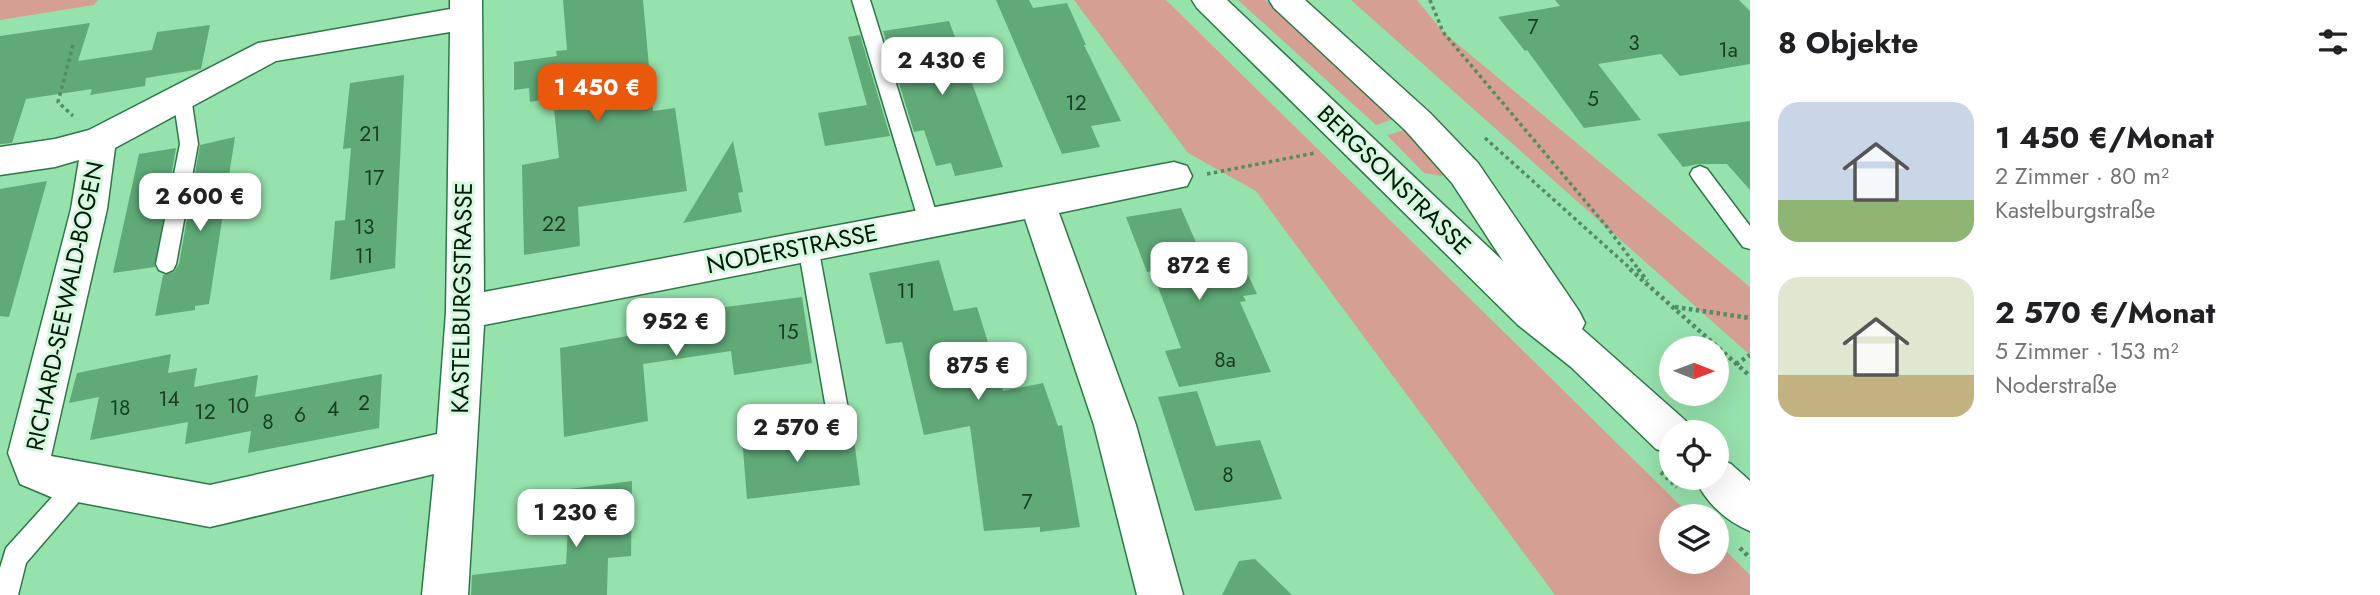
<!DOCTYPE html>
<html lang="de">
<head>
<meta charset="utf-8">
<style>
  :root { --surface:#fff; --page:#f6f6f6; --text:#202124; --muted:#757577; --accent:#ea580c }
  body { margin:0; font-family:Jost,sans-serif; background:var(--page); color:var(--text); height:100vh; display:flex; flex-direction:column; font-size:26px; white-space:nowrap }
  * { box-sizing:border-box; margin:0 }
  p { font-size:23px; color:var(--muted) }
  .icon { flex:none; width:38px; height:38px; fill:none; stroke:currentColor; stroke-width:2; stroke-linecap:round; stroke-linejoin:round }
  .map { position:relative; flex:1; overflow:hidden }
  .drawer { display:flex; flex-direction:column; background:var(--surface); width:630px }
  .drawer>* { flex:none }
  .needle { width:46px; rotate:91deg }
  .buttons { position:absolute; left:1659px; top:336px; display:grid; gap:14px }
  .buttons a { display:grid; place-items:center; width:70px; height:70px; border-radius:50%; background:var(--surface); box-shadow:0 7px 28px #0002; font-size:35px }
  .price { position:absolute; translate:-50% -60px; padding:0 16px; border-radius:14px; background:#fff; color:#222; font-size:23px; line-height:46px; filter:drop-shadow(0 2px 4px #0008) }
  .price::after { content:''; position:absolute; left:50%; top:42px; width:21px; height:16px; margin-left:-10px; background:inherit; clip-path:polygon(0 0,100% 0,50% 100%) }
  .price.current { background:var(--accent); color:#fff }
  ul { padding:0; list-style:none }
  li { display:flex; align-items:center; gap:21px; height:175px; padding:0 28px }
  li span { display:grid; place-items:center; flex:none; width:196px; height:140px; border-radius:21px; color:#555 }
  li>.icon { margin-inline-start:auto }
  span .icon { width:84px; height:84px; fill:#fffc; stroke-width:1 }
  li b { font-size:30px }
  h2 { display:flex; justify-content:space-between; align-items:center; height:84px; padding:0 28px; font-size:30px }
  main { display:flex; flex:1; min-height:0 }
  .map>svg:first-child { display:block }
  .green { fill:#d59f93 }
  .building { fill:#60aa78 }
  .lines { fill:none; stroke-linecap:round; stroke-linejoin:round }
  .service-casing { stroke:#2c7849; stroke-width:3 }
  .minor-casing { stroke:#2c7849; stroke-width:3 }
  .tertiary-casing { stroke:#2c7849; stroke-width:3 }
  .path-far1 { stroke:#558a64; stroke-width:3.5; stroke-dasharray:3.5 3.5; stroke-linecap:butt }
  .path { stroke:#558a64; stroke-width:4.5; stroke-dasharray:3.5 3.5; stroke-linecap:butt }
  .service { fill:#fff; fill-rule:evenodd }
  .minor { fill:#fff; fill-rule:evenodd }
  .tertiary { fill:#fff; fill-rule:evenodd }
  .labels { text-anchor:middle; stroke-width:6; stroke-linejoin:round; paint-order:stroke }
  .number-label { font-size:21px; fill:#183c22 }
  .street-label { font-size:24px; fill:#001806; stroke:#d4f9de }
</style>
</head>
<body>
<main>
<div class="map">
<svg width="1750" height="595" viewBox="0 0 1750 595">
  <rect width="100%" height="100%" fill="#96e2ad"/>
  <g class="green">
    <path d="M0,0H98L94,5L0,20Z"/>
    <path d="M1074,0H1166L1691,516H1671V562H1717V542L1750,575V595H1555L1256,191L1188,153Z"/>
    <path d="M1238,0H1265L1397,118L1376,125Z"/>
    <path d="M1351,0H1417L1443,32L1750,287V355Z"/>
    <path d="M1408,129L1445,173L1442,176L1424,173L1387,135Z"/>
  </g>
  <g class="building">
    <path d="M563,0H643L653,111L675,108L687,191L578,207L580,246L524,255L522,165L559,158L553,98L530,102L529,88L514,90V62L557,56L556,51L567,50Z"/>
    <path d="M996,0H1029L1033,8L1067,3L1086,45H1084L1121,121L1091,126L1100,147L1062,154Z"/>
    <path d="M1555,0H1739L1750,11V64L1680,76L1661,54L1598,64L1641,120L1584,128L1527,50L1525,51L1498,17L1560,6Z"/>
    <path d="M949,21L1003,167L955,176L951,163L936,166L924,130L914,132L883,31Z"/>
    <path d="M90,23L78,61L152,50L157,32L210,25L201,69L146,78L145,86L90,95L92,89L26,99L12,143L0,144V36Z"/>
    <path d="M860,35L890,136L825,146L818,113L867,105L848,37Z"/>
    <path d="M404,75L395,268L330,280L335,221L345,220L351,148L343,149L350,83Z"/>
    <path d="M1750,121V190L1727,164H1699L1683,167L1657,134Z"/>
    <path d="M235,137L209,304L195,306V310L155,316L163,275L174,272L179,264L200,145Z"/>
    <path d="M733,141L743,192L738,193L742,212L683,223Z"/>
    <path d="M176,148L155,267L113,273L139,154Z"/>
    <path d="M47,181L9,317L0,316V189Z"/>
    <path d="M1181,208L1205,263L1240,258L1257,294L1243,296L1246,301L1240,302L1271,372L1179,387L1165,351L1181,348L1152,271L1147,272L1126,217Z"/>
    <path d="M939,260L954,311L977,307L1003,391L1043,383L1058,426L1062,425L1080,527L1040,532V527L984,531L970,426L924,435L902,342L886,344L869,273Z"/>
    <path d="M802,297L812,363L734,375L731,351L643,364L648,421L564,437L560,348L672,328L671,314Z"/>
    <path d="M171,354L168,373L197,368L194,387L258,375L255,397L382,374L379,428L248,453L251,431L185,444L188,422L90,440L99,397L69,403L77,373Z"/>
    <path d="M1197,391L1216,446L1260,440L1282,499L1195,511L1158,397Z"/>
    <path d="M818,427L820,445L854,440L860,485L747,499L742,437Z"/>
    <path d="M632,481L631,556L608,558L607,595H471L472,575L566,564L570,489Z"/>
    <path d="M1255,559L1292,595H1222L1239,561Z"/>
  </g>
  <g class="lines">
    <defs>
      <g id="service">
        <path d="M852,0H870L939,222L936,228L929,230L922,228L919,222Z"/>
        <path d="M182,90L188,92L191,97L198,144L176,264L173,270L166,273L159,270L156,264L180,144L173,97L176,92Z"/>
        <path d="M1700,166L1707,169L1750,226V249L1743,247L1693,179L1690,174L1693,169Z"/>
        <path d="M808,238L815,240L818,246L850,420L847,427L839,430L831,427L828,420L798,246L801,240Z"/>
        <path d="M81,471L89,474L93,482L89,490L26,563L18,595H0V568L6,548L73,474Z"/>
      </g>
      <path id="minor" d="M450,0H482L484,292L1174,162L1187,166L1192,176L1187,186L1059,213L1136,425L1183,595H1137L1094,425L1025,219L484,325L468,595H422L434,474L210,527L51,497L20,484L8,453L71,209L79,160L55,167L0,175V147L55,139L89,130L258,43L450,9ZM450,32L446,312L437,434L210,485L51,456L107,209L115,148L276,61Z"/>
      <g id="tertiary">
        <path d="M1192,0H1227L1503,261L1452,183L1406,131L1274,8L1269,0H1305L1430,113L1478,163L1579,311L1585,323L1582,329L1686,421L1691,432H1671V454L1656,449L1571,367L1518,325L1197,8Z"/>
        <path d="M1717,458L1731,464L1750,481V531C1727,522 1704,501 1695,478H1717Z"/>
      </g>
    </defs>
    <use href="#service" class="service-casing"/>
    <use href="#minor" class="minor-casing"/>
    <use href="#tertiary" class="tertiary-casing"/>
    <g class="path-far1">
      <path d="M1430,0L1443,32L1607,227L1639,270"/>
      <path d="M73,45L58,102L73,116"/>
      <path d="M1485,138L1632,270"/>
      <path d="M1207,174L1315,153"/>
    </g>
    <g class="path">
      <path d="M1630,269L1750,376"/>
      <path d="M1638,269L1647,281"/>
      <path d="M1675,307L1750,318"/>
      <path d="M1736,364L1750,355"/>
      <path d="M1661,472L1677,487"/>
      <path d="M1740,548L1750,558"/>
    </g>
    <use href="#service" class="service"/>
    <use href="#minor" class="minor"/>
    <use href="#tertiary" class="tertiary"/>
  </g>
  <g class="labels">
    <g class="number-label">
      <text x="1533" y="34">7</text>
      <text x="1634" y="50">3</text>
      <text x="1728" y="57">1a</text>
      <text x="1593" y="106">5</text>
      <text x="1076" y="110">12</text>
      <text x="370" y="141">21</text>
      <text x="374" y="185">17</text>
      <text x="554" y="231">22</text>
      <text x="364" y="234">13</text>
      <text x="364" y="263">11</text>
      <text x="906" y="298">11</text>
      <text x="788" y="339">15</text>
      <text x="1225" y="367">8a</text>
      <text x="169" y="406">14</text>
      <text x="364" y="410">2</text>
      <text x="238" y="413">10</text>
      <text x="120" y="415">18</text>
      <text x="333" y="416">4</text>
      <text x="205" y="419">12</text>
      <text x="300" y="422">6</text>
      <text x="268" y="429">8</text>
      <text x="1228" y="482">8</text>
      <text x="1027" y="509">7</text>
    </g>
    <g class="street-label">
      <text transform="translate(1394 180) rotate(44)" y="8">BERGSONSTRASSE</text>
      <text transform="translate(792 249) rotate(-11)" y="8">NODERSTRASSE</text>
      <text transform="translate(462 298) rotate(-89)" y="8">KASTELBURGSTRASSE</text>
      <text transform="translate(65 306) rotate(-78)" y="8">RICHARD-SEEWALD-BOGEN</text>
    </g>
  </g>
</svg>
<div class="buttons">
<a><svg class="needle" viewBox="-14 -14 28 28"><path d="M0-13l5 13h-10z" fill="#e53935"/><path d="M0 13l5-13h-10z" fill="#757577"/></svg></a>
<a><svg class="icon" aria-label="locate" viewBox="0 0 24 24"><circle cx="12" cy="12" r="6"/><path d="M12 2v4M12 18v4M2 12h4M18 12h4"/></svg></a>
<a><svg class="icon" aria-label="layers" viewBox="0 0 24 24"><path d="M12 4l9 5-9 5-9-5zM3 14l9 5 9-5"/></svg></a>
</div>
<b class="price" style="left:942px;top:97px">2 430 €</b>
<b class="price current" style="left:597px;top:124px">1 450 €</b>
<b class="price" style="left:200px;top:233px">2 600 €</b>
<b class="price" style="left:1199px;top:302px">872 €</b>
<b class="price" style="left:676px;top:358px">952 €</b>
<b class="price" style="left:978px;top:402px">875 €</b>
<b class="price" style="left:797px;top:464px">2 570 €</b>
<b class="price" style="left:576px;top:549px">1 230 €</b>
</div>
<section class="drawer">
<h2>8 Objekte<svg class="icon" aria-label="filters" viewBox="0 0 24 24"><path d="M4 7h16M4 17h16"/><circle cx="9" cy="7" r="2"/><circle cx="15" cy="17" r="2"/></svg></h2>
<ul>
<li><span style="background:linear-gradient(#c9d6e8 70%,#8fb573 0)"><svg class="icon" aria-label="home" viewBox="0 0 24 24"><path d="M3 11l9-7 9 7M6 9v11h12V9"/></svg></span><div><b>1 450 €/Monat</b><p>2 Zimmer · 80 m²</p><p>Kastelburgstraße</p></div></li>
<li><span style="background:linear-gradient(#dfe7d0 70%,#c2b280 0)"><svg class="icon" aria-label="home" viewBox="0 0 24 24"><path d="M3 11l9-7 9 7M6 9v11h12V9"/></svg></span><div><b>2 570 €/Monat</b><p>5 Zimmer · 153 m²</p><p>Noderstraße</p></div></li>
</ul>
</section>
</main>
</body>
</html>
